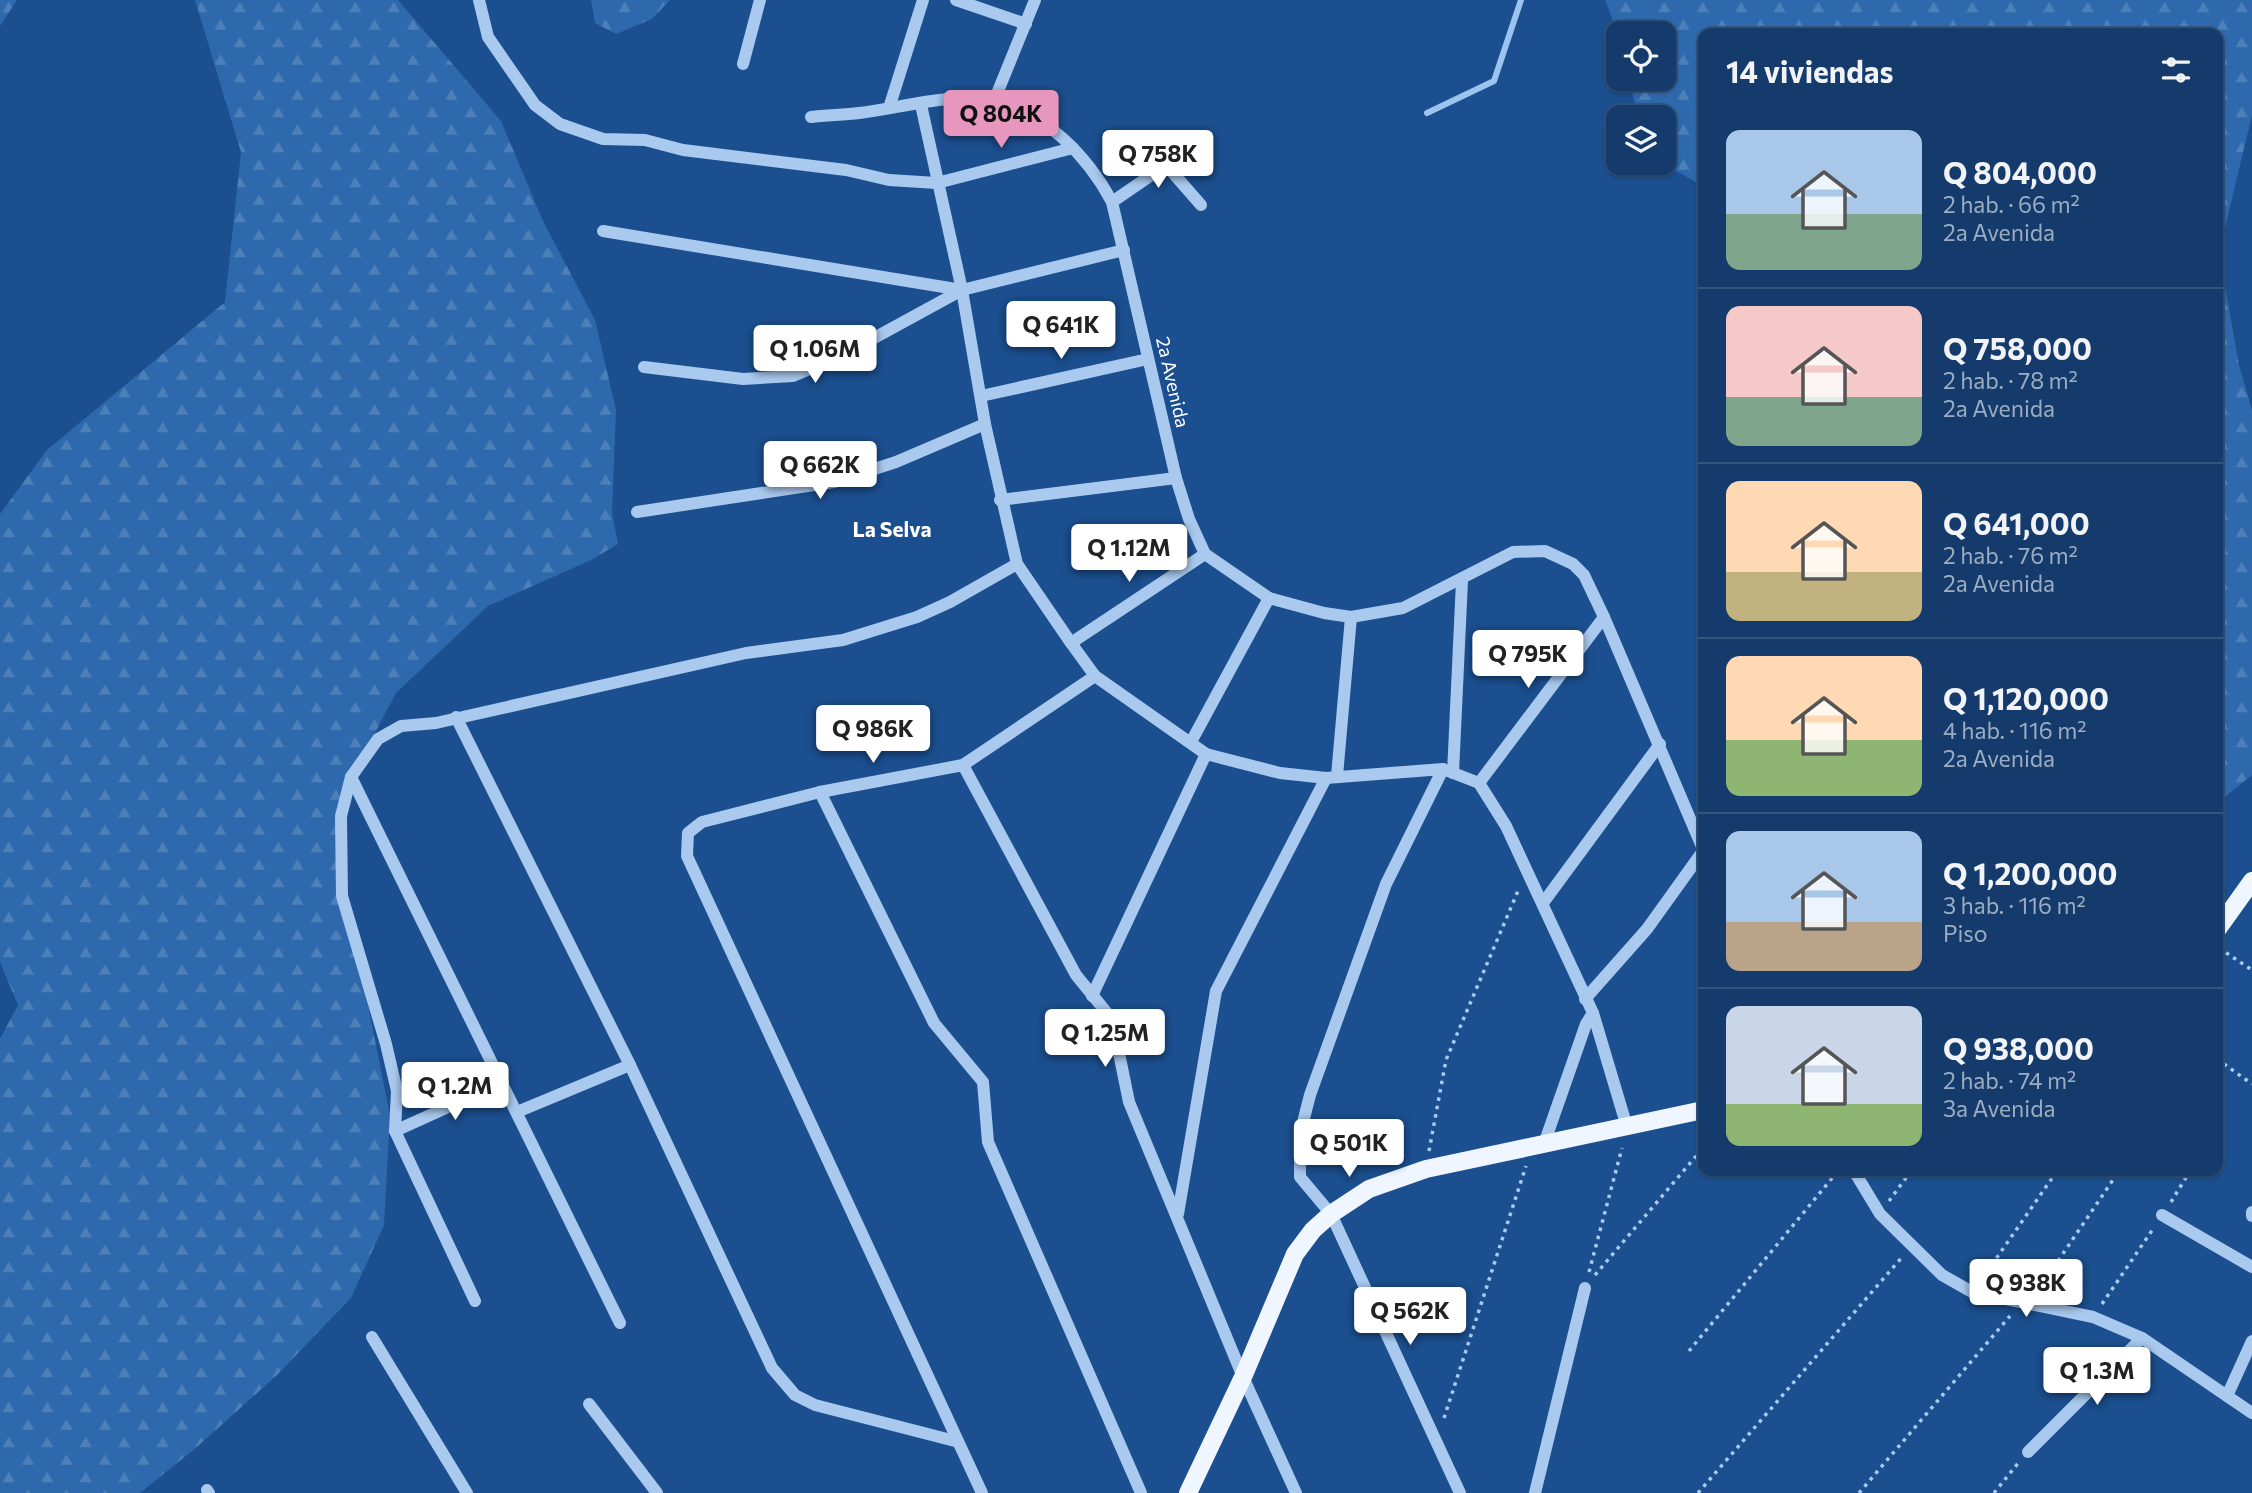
<!DOCTYPE html>
<html lang="es">
<head>
<meta charset="utf-8">
<style>
  :root { --surface:#143b6b; --page:#214673; --text:#f1f3f6; --muted:#9dadc1; --line:#33557e; --accent:#e797bd }
  body { margin:0; font-family:Commissioner,sans-serif; background:var(--page); color:var(--text); height:100vh; display:flex; flex-direction:column; font-size:26px; white-space:nowrap }
  * { box-sizing:border-box; margin:0 }
  p { font-size:23px; color:var(--muted) }
  .icon { flex:none; width:38px; height:38px; fill:none; stroke:currentColor; stroke-width:2; stroke-linecap:round; stroke-linejoin:round }
  .map { position:relative; flex:1; overflow:hidden }
  .drawer { position:absolute; left:1698px; top:28px; width:525px; height:1148px; display:flex; flex-direction:column; background:var(--surface); border-radius:14px; box-shadow:0 2px 5px #0004,0 0 0 2px var(--line) }
  .drawer>* { flex:none }
  .tools { position:absolute; left:1606px; top:21px; display:grid; gap:14px }
  .tools a { display:grid; place-items:center; width:70px; height:70px; border-radius:14px; background:var(--surface); box-shadow:0 2px 5px #0004,0 0 0 2px var(--line); font-size:35px }
  .price { position:absolute; translate:-50% -60px; padding:0 16px; border-radius:7px; background:#fff; color:#222; font-size:23px; line-height:46px; filter:drop-shadow(0 2px 4px #0008) }
  .price::after { content:''; position:absolute; left:50%; top:42px; width:21px; height:16px; margin-left:-10px; background:inherit; clip-path:polygon(0 0,100% 0,50% 100%) }
  .price.selected { background:var(--accent); color:#111 }
  ul { padding:0; list-style:none }
  li { display:flex; align-items:center; gap:21px; height:175px; padding:0 28px }
  li+li { border-top:2px solid var(--line) }
  li span { display:grid; place-items:center; flex:none; width:196px; height:140px; border-radius:14px; color:#555 }
  li>.icon { margin-inline-start:auto }
  span .icon { width:84px; height:84px; fill:#fffc; stroke-width:1 }
  li b { font-size:30px }
  h2 { display:flex; justify-content:space-between; align-items:center; height:84px; padding:0 28px; font-size:30px }
  .map>svg:first-child { display:block }
  .forest { fill:url(#forest-firs) }
  .lines { fill:none; stroke-linecap:round; stroke-linejoin:round }
  .stream { stroke:#9cc4f0; stroke-width:6 }
  .path { stroke:#a9c9ee; stroke-width:3.5; stroke-dasharray:3.5 5; stroke-linecap:butt }
  .minor { stroke:#a9c9ee; stroke-width:12 }
  .major { stroke:#f0f6ff; stroke-width:18 }
  .labels { text-anchor:middle; stroke-width:5; stroke-linejoin:round; paint-order:stroke }
  .street-label { font-size:19px; fill:#fff; stroke:#1b4f8f }
  .neighbourhood-label { font-size:21px; font-weight:bold; fill:#fff; stroke:#1b4f8f }
</style>
</head>
<body>
<div class="map">
<svg width="2252" height="1493" viewBox="0 0 2252 1493">
  <defs>
    <pattern id="forest-firs" width="22" height="20" patternUnits="userSpaceOnUse" patternTransform="scale(1.75)"><rect width="22" height="20" fill="#2e69ad"/><path d="M5 1l3.5 6h-7zM16 11l3.5 6h-7z" fill="#4d80b9"/></pattern>
  </defs>
  <rect width="100%" height="100%" fill="#1b4f8f"/>
  <g class="forest">
    <path d="M0,0H17L0,26Z"/>
    <path d="M195,0H398L501,121L543,221L595,320L616,410L612,513L618,544L591,560L488,606L396,693L347,786L344,906L364,985L390,1115L384,1225L351,1298L277,1375L197,1447L140,1493H0V1039L18,1005L0,962V514L47,450L225,302L241,152Z"/>
    <path d="M591,0H670L652,19L616,34L595,23Z"/>
    <path d="M1605,0H2252V115L2219,253L2239,365L2252,410V775L2217,803V33H1703V186L1662,163L1664,117H1638L1629,79H1664V33H1619V36Z"/>
  </g>
  <g class="lines">
    <path class="stream" d="M1427,113L1494,81L1521,0"/>
    <g class="path">
      <path d="M2219,948L2252,970"/>
      <path d="M2217,1059L2252,1084"/>
      <path d="M1429,1151L1446,1060L1518,891"/>
      <path d="M1889,1201L1911,1171"/>
      <path d="M2171,1202L2190,1171"/>
      <path d="M1589,1272L1622,1148"/>
      <path d="M1595,1275L1703,1148"/>
      <path d="M1982,1279L2057,1171"/>
      <path d="M2039,1289L2119,1171"/>
      <path d="M2102,1304L2153,1229"/>
      <path d="M1689,1351L1838,1171"/>
      <path d="M1444,1418L1526,1166"/>
      <path d="M1698,1493L1903,1256"/>
      <path d="M1859,1493L2010,1316"/>
      <path d="M1994,1493L2019,1462"/>
    </g>
    <g class="minor">
      <path d="M479,0L488,37L535,105L560,124L603,139L645,140L683,150L846,170L889,180L937,183L1073,148"/>
      <path d="M956,0L1026,24"/>
      <path d="M743,64L760,0"/>
      <path d="M994,101L1035,0"/>
      <path d="M921,105L962,290L985,424L1017,564L1071,643L1095,676L1206,754L1280,773L1326,778L1443,769L1479,783L1506,826L1593,1013L1627,1127"/>
      <path d="M889,108L923,0"/>
      <path d="M811,117C827,115 843,115 859,113C902,108 950,92 992,101C1045,111 1088,157 1112,202L1176,478L1189,519L1205,554L1269,598L1324,613L1351,617L1403,608L1513,552L1545,551L1573,564L1584,575L1604,617L1703,849"/>
      <path d="M1112,202L1166,165L1201,205"/>
      <path d="M603,231L962,290"/>
      <path d="M644,367L743,379L793,376L843,355L962,290L1124,250"/>
      <path d="M981,396L1148,359"/>
      <path d="M1000,500L1176,478"/>
      <path d="M637,512L834,482L896,462L985,424"/>
      <path d="M1071,643L1205,554"/>
      <path d="M456,717L630,1065L772,1368L795,1395L815,1405L955,1441"/>
      <path d="M1191,742L1269,598"/>
      <path d="M963,765L1076,975L1112,1019L1129,1102L1243,1377L1296,1493"/>
      <path d="M1443,769L1386,884L1310,1095L1300,1134V1177L1331,1214L1460,1493"/>
      <path d="M1453,773L1462,581"/>
      <path d="M1337,776L1351,617"/>
      <path d="M351,777L620,1323"/>
      <path d="M1479,783L1604,617"/>
      <path d="M820,792L934,1023L983,1082L988,1142L1141,1493"/>
      <path d="M1543,903L1660,744"/>
      <path d="M1092,996L1206,754"/>
      <path d="M1585,999L1647,929L1703,851"/>
      <path d="M517,1112L630,1065"/>
      <path d="M395,1131L503,1082"/>
      <path d="M1544,1144L1586,1024L1593,1013"/>
      <path d="M1854,1171L1880,1214L1942,1275L1972,1292L2093,1317L2142,1338L2252,1413"/>
      <path d="M2252,1212V1216"/>
      <path d="M1178,1214L1216,991L1326,778"/>
      <path d="M2162,1215L2252,1267"/>
      <path d="M475,1301L395,1131L397,1091L386,1044L342,896L341,816L351,777L378,739L401,726L436,723L746,653L843,640L917,617L950,602L1017,564"/>
      <path d="M372,1337L467,1493"/>
      <path d="M2227,1396L2252,1341"/>
      <path d="M589,1404L657,1493"/>
      <path d="M2028,1452L2142,1338"/>
      <path d="M207,1490L209,1493"/>
      <path d="M982,1493L687,856L688,833L702,822L820,792L963,765L1095,676"/>
      <path d="M1535,1493L1585,1288"/>
    </g>
    <g class="major">
      <path d="M2217,930L2252,881"/>
      <path d="M1188,1493L1243,1377L1295,1254L1313,1230L1331,1214L1369,1189L1426,1169L1703,1110"/>
    </g>
  </g>
  <g class="labels">
    <g class="street-label">
      <text transform="translate(1173 382) rotate(77)" y="7">2a Avenida</text>
    </g>
    <g class="neighbourhood-label">
      <text x="892" y="537">La Selva</text>
    </g>
  </g>
</svg>
<div class="tools">
<a><svg class="icon" aria-label="locate" viewBox="0 0 24 24"><circle cx="12" cy="12" r="6"/><path d="M12 2v4M12 18v4M2 12h4M18 12h4"/></svg></a>
<a><svg class="icon" aria-label="layers" viewBox="0 0 24 24"><path d="M12 4l9 5-9 5-9-5zM3 14l9 5 9-5"/></svg></a>
</div>
<b class="price selected" style="left:1001px;top:150px">Q 804K</b>
<b class="price" style="left:1158px;top:190px">Q 758K</b>
<b class="price" style="left:1061px;top:361px">Q 641K</b>
<b class="price" style="left:815px;top:385px">Q 1.06M</b>
<b class="price" style="left:820px;top:501px">Q 662K</b>
<b class="price" style="left:1129px;top:584px">Q 1.12M</b>
<b class="price" style="left:1528px;top:690px">Q 795K</b>
<b class="price" style="left:873px;top:765px">Q 986K</b>
<b class="price" style="left:1105px;top:1069px">Q 1.25M</b>
<b class="price" style="left:455px;top:1122px">Q 1.2M</b>
<b class="price" style="left:1349px;top:1179px">Q 501K</b>
<b class="price" style="left:2026px;top:1319px">Q 938K</b>
<b class="price" style="left:1410px;top:1347px">Q 562K</b>
<b class="price" style="left:2097px;top:1407px">Q 1.3M</b>
<section class="drawer">
<h2>14 viviendas<svg class="icon" aria-label="filters" viewBox="0 0 24 24"><path d="M4 7h16M4 17h16"/><circle cx="9" cy="7" r="2"/><circle cx="15" cy="17" r="2"/></svg></h2>
<ul>
<li><span style="background:linear-gradient(#a9c7e8 60%,#7fa58c 0)"><svg class="icon" aria-label="home" viewBox="0 0 24 24"><path d="M3 11l9-7 9 7M6 9v11h12V9"/></svg></span><div><b>Q 804,000</b><p>2 hab. · 66 m²</p><p>2a Avenida</p></div></li>
<li><span style="background:linear-gradient(#f6c9c9 65%,#7fa58c 0)"><svg class="icon" aria-label="home" viewBox="0 0 24 24"><path d="M3 11l9-7 9 7M6 9v11h12V9"/></svg></span><div><b>Q 758,000</b><p>2 hab. · 78 m²</p><p>2a Avenida</p></div></li>
<li><span style="background:linear-gradient(#ffd9b3 65%,#c2b280 0)"><svg class="icon" aria-label="home" viewBox="0 0 24 24"><path d="M3 11l9-7 9 7M6 9v11h12V9"/></svg></span><div><b>Q 641,000</b><p>2 hab. · 76 m²</p><p>2a Avenida</p></div></li>
<li><span style="background:linear-gradient(#ffd9b3 60%,#8fb573 0)"><svg class="icon" aria-label="home" viewBox="0 0 24 24"><path d="M3 11l9-7 9 7M6 9v11h12V9"/></svg></span><div><b>Q 1,120,000</b><p>4 hab. · 116 m²</p><p>2a Avenida</p></div></li>
<li><span style="background:linear-gradient(#a9c7e8 65%,#b9a48a 0)"><svg class="icon" aria-label="home" viewBox="0 0 24 24"><path d="M3 11l9-7 9 7M6 9v11h12V9"/></svg></span><div><b>Q 1,200,000</b><p>3 hab. · 116 m²</p><p>Piso</p></div></li>
<li><span style="background:linear-gradient(#c9d6e8 70%,#8fb573 0)"><svg class="icon" aria-label="home" viewBox="0 0 24 24"><path d="M3 11l9-7 9 7M6 9v11h12V9"/></svg></span><div><b>Q 938,000</b><p>2 hab. · 74 m²</p><p>3a Avenida</p></div></li>
</ul>
</section>
</div>
</body>
</html>
